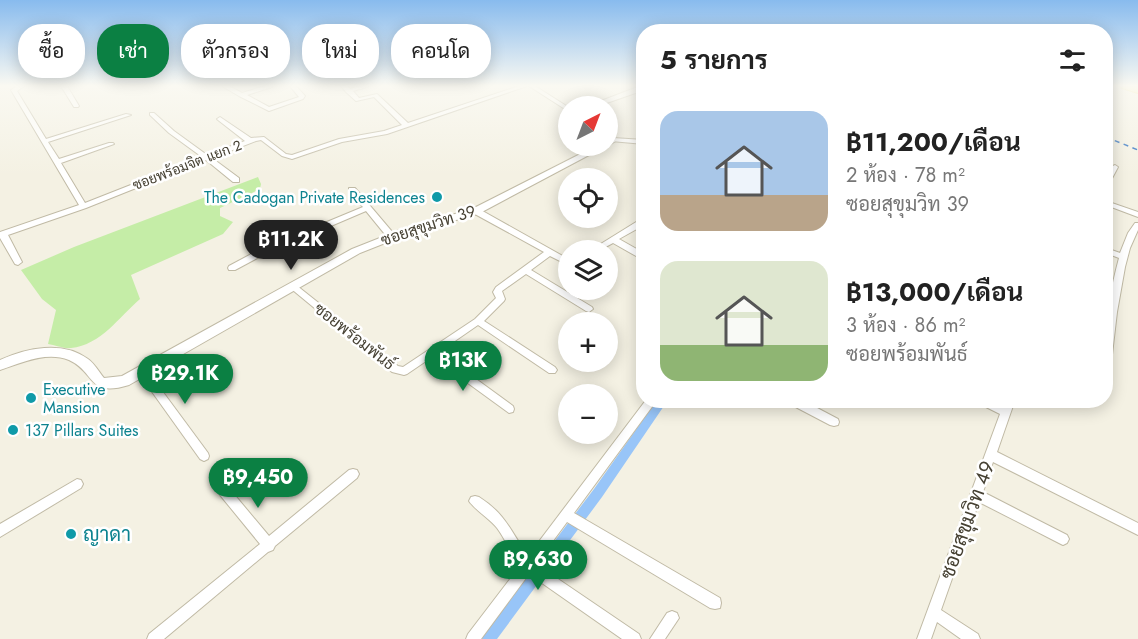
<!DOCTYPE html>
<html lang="th">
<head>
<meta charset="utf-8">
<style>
  :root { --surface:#fff; --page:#f6f6f6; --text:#222; --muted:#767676; --accent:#0b8043 }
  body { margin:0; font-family:Jost,Sarabun,sans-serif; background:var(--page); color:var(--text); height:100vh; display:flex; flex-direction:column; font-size:22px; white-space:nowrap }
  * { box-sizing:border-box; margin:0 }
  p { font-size:20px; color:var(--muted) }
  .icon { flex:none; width:33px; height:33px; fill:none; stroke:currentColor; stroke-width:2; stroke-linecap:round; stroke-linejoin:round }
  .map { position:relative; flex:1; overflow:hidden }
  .side { position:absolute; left:636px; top:24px; width:477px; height:384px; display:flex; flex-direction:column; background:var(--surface); border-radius:24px; box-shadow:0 3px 15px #0003 }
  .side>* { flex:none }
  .guide { position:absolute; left:18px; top:24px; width:528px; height:54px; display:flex; gap:12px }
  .needle { width:39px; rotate:42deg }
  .buttons { position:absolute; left:558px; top:96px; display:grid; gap:12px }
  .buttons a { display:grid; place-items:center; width:60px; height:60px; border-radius:50%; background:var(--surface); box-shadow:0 3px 15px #0003; font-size:30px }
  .price { position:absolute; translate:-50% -51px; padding:0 14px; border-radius:21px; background:var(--accent); color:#fff; font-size:20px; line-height:39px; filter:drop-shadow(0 2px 3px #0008) }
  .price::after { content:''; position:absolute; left:50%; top:36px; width:18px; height:14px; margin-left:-9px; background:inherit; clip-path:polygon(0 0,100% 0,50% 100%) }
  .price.selected { background:#222; color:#fff }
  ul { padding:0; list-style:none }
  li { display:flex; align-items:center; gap:18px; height:150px; padding:0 24px }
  li span { display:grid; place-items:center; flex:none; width:168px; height:120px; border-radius:18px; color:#555 }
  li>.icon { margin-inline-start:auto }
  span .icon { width:72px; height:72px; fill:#fffc; stroke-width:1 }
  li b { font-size:26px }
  h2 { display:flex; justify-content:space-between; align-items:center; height:72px; padding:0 24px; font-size:26px }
  .pill { padding:0 21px; border-radius:24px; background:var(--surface); box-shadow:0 3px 15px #0003; font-size:21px; line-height:54px }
  .pill.selected { background:var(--accent); color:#fff }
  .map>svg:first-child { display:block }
  .green { fill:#c5eda7 }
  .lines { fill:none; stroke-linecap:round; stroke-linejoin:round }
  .canal { fill:#98c5f8; fill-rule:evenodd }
  .ferry { stroke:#2068be; stroke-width:1.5; stroke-dasharray:5 4.5; stroke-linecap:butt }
  .minor-casing { stroke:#c0baa5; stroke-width:2 }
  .tertiary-casing { stroke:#c0baa5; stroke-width:2 }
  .primary-casing { stroke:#f1d554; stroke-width:2 }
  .minor { fill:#fff; fill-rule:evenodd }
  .tertiary { fill:#fff; fill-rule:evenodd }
  .primary { fill:#ffed91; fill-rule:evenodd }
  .culture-dot { fill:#0f9aa8; stroke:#fff; stroke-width:2 }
  .labels { text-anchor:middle; stroke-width:5; stroke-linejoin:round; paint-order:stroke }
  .far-street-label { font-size:14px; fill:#464133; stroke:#fff }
  .culture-label { font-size:16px; fill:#0d838f; stroke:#fff; text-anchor:start }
  .street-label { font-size:16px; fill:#464133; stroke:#fff }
  .near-street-label { font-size:20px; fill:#464133; stroke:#fff }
  .near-culture-label { font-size:20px; fill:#0d838f; stroke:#fff; text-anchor:start }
</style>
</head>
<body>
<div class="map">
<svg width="1138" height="639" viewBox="0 0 1138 639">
  <rect width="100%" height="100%" fill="#f4f1e3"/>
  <path class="green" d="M258,177L261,184L260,189L220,208V216L233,222L223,234L131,275L140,299C119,317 101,345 71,348C65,349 55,345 48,344L56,310L42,299L21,270L74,247Z"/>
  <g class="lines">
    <path class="canal" d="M657,400H668L602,497L497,639H482L484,634L594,489Z"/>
    <path class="ferry" d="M1106,137L1138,150"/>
    <defs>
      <g id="minor">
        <path d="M17,86H24L17,91L46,139L126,114L131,115L48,142L59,159L109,143H113L114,144L61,163L85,203L202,157L169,133L150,115V113H154L174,131L207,155L245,141L218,120L217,119L220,117L251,138L264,137L286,154L292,155L339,139L384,131L402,125L374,97L356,101L346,92L341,86H347L350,89L360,86H368L367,87L353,91L359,98L377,94L408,123L519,86H527L387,134L342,142L292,159L282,156L261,140L256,141L212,158L239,178V182H233L206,160L86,208L8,235L22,262L18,265L15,264L0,238V232L79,205L11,90Z"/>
        <path d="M61,86H67L79,106L78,107H74Z"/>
        <path d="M222,86H229L242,93L265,86H273L272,87L247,95L269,107L299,97L290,86H296L305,96L303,99L269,111L239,96Z"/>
        <path d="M529,86H535L568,107V111Z"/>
        <path d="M613,138L644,140V144L611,141L610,140Z"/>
        <path d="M1115,165L1118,167L1109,184H1106V177L1113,166Z"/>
        <path d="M349,188H355L394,234L395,236L394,238H388L366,211L263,255L235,270H229L228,268L229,266L257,251L363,207L349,192Z"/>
        <path d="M1106,201L1138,212V217L1106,205Z"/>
        <path d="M473,209H479L568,259V265L550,256L531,270L592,307L593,309L589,312L586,311L526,274L502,291L505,299L504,301L484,321L555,367L557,370L555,373H549L478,325L439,352L513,406L514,409L513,412L509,413L432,357L407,374L404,375L392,372L289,287L293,284L296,285L398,366L403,367L475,319L496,298L493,292L496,287L544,252L473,213Z"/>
        <path d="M641,219H644V225L619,239L642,252L643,254L642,256H636L613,243L600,250H591Z"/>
        <path d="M1135,223H1138V230L1130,248L1125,267L1117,312L1111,363L1109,366L1106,367C1102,332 1110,292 1119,258L1106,253V248L1120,253L1128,233Z"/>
        <path d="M143,368L146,369L208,453L209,456L208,459L204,461L200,459L140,375L138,372L140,369Z"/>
        <path d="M646,400H657L574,513L720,598L721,603L720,608L715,609L710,608L567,522L536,564L639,634L641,639H622L529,574L481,639H466L468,634L520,566C511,554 506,540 497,528C490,519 474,509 469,501L471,497L475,496L479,497C506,514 511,532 528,556Z"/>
        <path d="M787,400H802L838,419L839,422L838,425L834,426L830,425L788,403Z"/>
        <path d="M977,400H992L1003,406L1005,400H1015L997,452L1138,523V535L993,462L983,492L1067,535L1069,539L1067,543L1063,545L1059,543L979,502L941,610L978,634L980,639H961L937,622L931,639H917L1000,414L978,403Z"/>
        <path d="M353,469L357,470L359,474L357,478L275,546L273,550L268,552L164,639H147L149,634L260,544L220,495L218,491L220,487L224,486L228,487L269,536L349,470Z"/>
        <path d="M77,479L81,480L83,484L81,488L0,537V524Z"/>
        <path d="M672,611L677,613L679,618L665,639H650L667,613Z"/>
      </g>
      <g id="tertiary">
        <path d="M640,86H644V90L598,106H588Z"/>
        <path d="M608,134L617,140L608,146H607Z"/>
        <path d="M596,146H606L480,213L408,234L360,253L129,385C87,398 96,372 69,360C46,351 21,363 0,370V360C26,348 63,340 88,359C95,364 99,372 104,378L122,376L352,249L400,230L472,209Z"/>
      </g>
      <path id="primary" d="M1120,86L1138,87V93L1122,88Z"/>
    </defs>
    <use href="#minor" class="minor-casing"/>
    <use href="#tertiary" class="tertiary-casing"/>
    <use href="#primary" class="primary-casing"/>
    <use href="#minor" class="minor"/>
    <use href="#tertiary" class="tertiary"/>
    <use href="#primary" class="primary"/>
  </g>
  <linearGradient id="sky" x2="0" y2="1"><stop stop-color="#8be"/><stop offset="0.49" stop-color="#faf9f2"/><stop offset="1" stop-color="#faf9f2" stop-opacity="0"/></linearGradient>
  <rect width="1138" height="175" fill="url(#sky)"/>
  <g class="culture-dot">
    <circle cx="437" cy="197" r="6"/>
    <circle cx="31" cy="398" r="6"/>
    <circle cx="13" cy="430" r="6"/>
    <circle cx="71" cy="534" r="6"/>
  </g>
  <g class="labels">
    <g class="far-street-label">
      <text transform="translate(187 165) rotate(-21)" y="5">ซอยพร้อมจิต แยก 2</text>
    </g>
    <g class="culture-label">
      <text x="425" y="203" text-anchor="end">The Cadogan Private Residences</text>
      <text x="43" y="395">Executive<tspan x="43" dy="18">Mansion</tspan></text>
      <text x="25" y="436">137 Pillars Suites</text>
    </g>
    <g class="street-label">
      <text transform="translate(428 225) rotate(-18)" y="6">ซอยสุขุมวิท 39</text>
      <text transform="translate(355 336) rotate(38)" y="6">ซอยพร้อมพันธ์</text>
    </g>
    <g class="near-street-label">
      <text transform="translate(967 520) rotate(-70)" y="7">ซอยสุขุมวิท 49</text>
    </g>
    <g class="near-culture-label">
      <text x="83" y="541">ญาดา</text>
    </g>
  </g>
</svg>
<div class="buttons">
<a><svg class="needle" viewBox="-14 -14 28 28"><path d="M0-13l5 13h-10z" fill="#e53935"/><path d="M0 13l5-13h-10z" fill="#767676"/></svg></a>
<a><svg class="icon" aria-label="locate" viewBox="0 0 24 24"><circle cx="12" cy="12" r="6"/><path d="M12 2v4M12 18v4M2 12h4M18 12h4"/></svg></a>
<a><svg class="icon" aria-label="layers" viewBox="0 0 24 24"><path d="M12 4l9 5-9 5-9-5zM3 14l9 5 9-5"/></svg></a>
<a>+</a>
<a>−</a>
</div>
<b class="price selected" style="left:291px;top:271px">฿11.2K</b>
<b class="price" style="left:463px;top:392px">฿13K</b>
<b class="price" style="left:185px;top:405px">฿29.1K</b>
<b class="price" style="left:258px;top:509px">฿9,450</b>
<b class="price" style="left:538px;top:591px">฿9,630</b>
<div class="guide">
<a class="pill">ซื้อ</a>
<a class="pill selected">เช่า</a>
<a class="pill">ตัวกรอง</a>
<a class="pill">ใหม่</a>
<a class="pill">คอนโด</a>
</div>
<section class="side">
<h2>5 รายการ<svg class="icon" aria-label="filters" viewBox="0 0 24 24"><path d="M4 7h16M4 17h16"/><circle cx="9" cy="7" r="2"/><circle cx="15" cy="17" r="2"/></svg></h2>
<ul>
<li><span style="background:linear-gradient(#a9c7e8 70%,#b9a48a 0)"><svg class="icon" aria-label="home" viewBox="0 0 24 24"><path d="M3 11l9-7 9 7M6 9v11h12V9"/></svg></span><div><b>฿11,200/เดือน</b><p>2 ห้อง · 78 m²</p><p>ซอยสุขุมวิท 39</p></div></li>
<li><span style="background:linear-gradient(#dfe7d0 70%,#8fb573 0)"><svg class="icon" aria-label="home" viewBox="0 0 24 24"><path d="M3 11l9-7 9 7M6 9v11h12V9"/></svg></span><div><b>฿13,000/เดือน</b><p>3 ห้อง · 86 m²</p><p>ซอยพร้อมพันธ์</p></div></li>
</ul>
</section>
</div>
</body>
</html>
